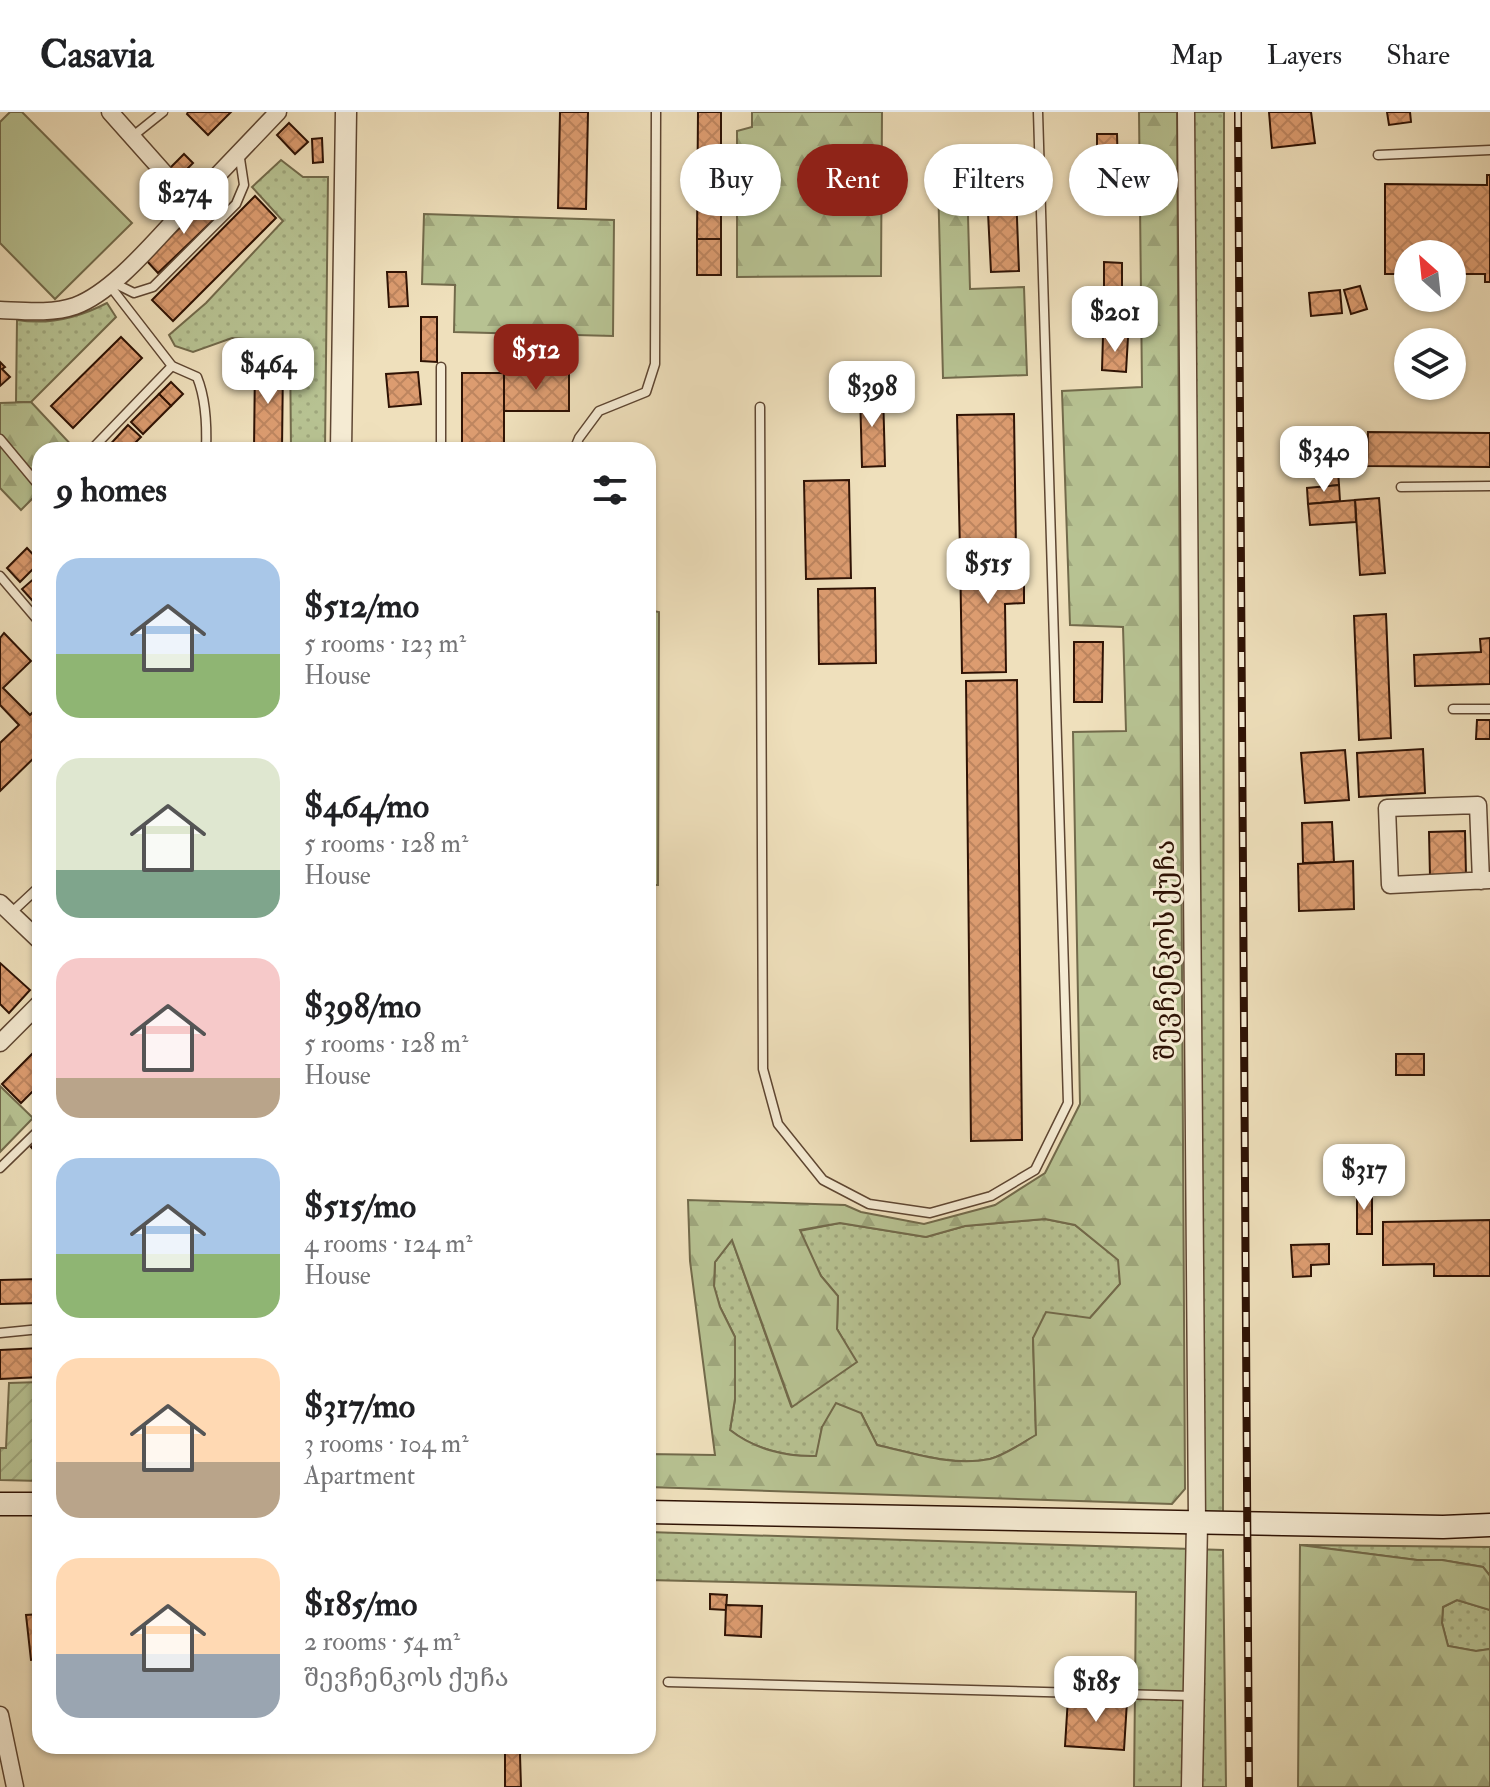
<!DOCTYPE html>
<html lang="en">
<head>
<meta charset="utf-8">
<style>
  :root { --surface:#fff; --page:#f6f6f6; --text:#202124; --muted:#757577; --line:#e0e0e0; --accent:#8f2418 }
  body { margin:0; font-family:"IM FELL Double Pica","Noto Serif Georgian",serif; background:var(--page); color:var(--text); height:100vh; display:flex; flex-direction:column; font-size:30px; white-space:nowrap }
  * { box-sizing:border-box; margin:0 }
  p { font-size:26px; color:var(--muted) }
  .icon { flex:none; width:44px; height:44px; fill:none; stroke:currentColor; stroke-width:2; stroke-linecap:round; stroke-linejoin:round }
  .map { position:relative; flex:1; overflow:hidden }
  .sheet { position:absolute; left:32px; top:330px; width:624px; height:1312px; display:flex; flex-direction:column; background:var(--surface); border-radius:24px; box-shadow:0 2px 6px #0004 }
  .sheet>* { flex:none }
  .hud { position:absolute; left:680px; top:32px; width:690px; height:72px; display:flex; gap:16px }
  .needle { width:52px; rotate:333deg }
  .tools { position:absolute; left:1394px; top:128px; display:grid; gap:16px }
  .tools a { display:grid; place-items:center; width:72px; height:72px; border-radius:50%; background:var(--surface); box-shadow:0 2px 6px #0004; font-size:40px }
  .price { position:absolute; translate:-50% -68px; padding:0 18px; border-radius:16px; background:#fff; color:#222; font-size:26px; line-height:52px; filter:drop-shadow(0 2px 4px #0008) }
  .price::after { content:''; position:absolute; left:50%; top:48px; width:24px; height:18px; margin-left:-12px; background:inherit; clip-path:polygon(0 0,100% 0,50% 100%) }
  .price.active { background:var(--accent); color:#fff }
  ul { padding:0; list-style:none }
  li { display:flex; align-items:center; gap:24px; height:200px; padding:0 24px }
  li span { display:grid; place-items:center; flex:none; width:224px; height:160px; border-radius:24px; color:#555 }
  li>.icon { margin-inline-start:auto }
  span .icon { width:96px; height:96px; fill:#fffc; stroke-width:1 }
  li b { font-size:34px }
  h2 { display:flex; justify-content:space-between; align-items:center; height:96px; padding:0 24px; font-size:34px }
  .chip { padding:0 28px; border-radius:36px; background:var(--surface); box-shadow:0 2px 6px #0004; font-size:28px; line-height:72px }
  .chip.active { background:var(--accent); color:#fff }
  header { display:flex; align-items:center; gap:48px; box-sizing:border-box; height:112px; padding:0 40px; background:var(--surface); border-bottom:2px solid var(--line) }
  header strong { font-size:38px }
  nav { display:flex; gap:44px; margin-inline-start:auto; font-size:28px }
  .map>svg:first-child { display:block }
  .grass { fill:url(#grass-dots); stroke:#726a4b; stroke-width:2 }
  .forest { fill:url(#forest-firs); stroke:#726a4b; stroke-width:2; fill-rule:evenodd }
  .garden { fill:url(#garden-furrows); stroke:#726a4b; stroke-width:2 }
  .pitch { fill:#b7c292; stroke:#726a4b; stroke-width:2 }
  .building { fill:url(#building-cross-hatch); stroke:#2e1204; stroke-width:2 }
  .lines { fill:none; stroke-linecap:round; stroke-linejoin:round }
  .service-casing { stroke:#5e4632; stroke-width:11 }
  .minor-casing { stroke:#5e4632; stroke-width:19 }
  .tertiary-casing { stroke:#5e4632; stroke-width:23 }
  .secondary-casing { stroke:#2e1204; stroke-width:25 }
  .service { stroke:#f5ebd3; stroke-width:8 }
  .minor { stroke:#f5ebd3; stroke-width:16 }
  .tertiary { stroke:#f5ebd3; stroke-width:20 }
  .secondary { stroke:#f5ebd3; stroke-width:22 }
  .rail-casing { stroke:#2e1204; stroke-width:8 }
  .rail { stroke:#f5ebd3; stroke-width:5; stroke-dasharray:15; stroke-linecap:butt }
  .labels { text-anchor:middle; stroke-width:6; stroke-linejoin:round; paint-order:stroke }
  .street-label { font-size:28px; fill:#2e1204; stroke:#f5ebd3 }
</style>
</head>
<body>
<header>
<strong>Casavia</strong>
<nav><a>Map</a><a>Layers</a><a>Share</a></nav>
</header>
<div class="map">
<svg width="1490" height="1675" viewBox="0 0 1490 1675">
  <defs>
    <pattern id="grass-dots" width="8" height="8" patternUnits="userSpaceOnUse" patternTransform="scale(2)"><rect width="8" height="8" fill="#b7c292"/><path d="M2 2h.1M6 6h.1" fill="none" stroke="#9ea67c" stroke-width="1.8" stroke-linecap="round"/></pattern>
    <pattern id="forest-firs" width="22" height="20" patternUnits="userSpaceOnUse" patternTransform="scale(2)"><rect width="22" height="20" fill="#b7c292"/><path d="M5 1l3.5 6h-7zM16 11l3.5 6h-7z" fill="#9ea67c"/></pattern>
    <pattern id="garden-furrows" width="10" height="10" patternUnits="userSpaceOnUse" patternTransform="scale(2)"><rect width="10" height="10" fill="#b7c292"/><path d="M-1 1l2-2M0 10L10 0M9 11l2-2" fill="none" stroke="#9ea67c"/></pattern>
    <pattern id="building-cross-hatch" width="8" height="8" patternUnits="userSpaceOnUse" patternTransform="scale(2)"><rect width="8" height="8" fill="#dc9c70"/><path d="M0 0l8 8M0 8l8-8" fill="none" stroke="#bd855f"/></pattern>
  </defs>
  <rect width="100%" height="100%" fill="#efe0bc"/>
  <filter id="stains"><feTurbulence type="fractalNoise" baseFrequency=".0025" numOctaves="4"/><feColorMatrix values="0 0 0 0 .2 0 0 0 0 .09 0 0 0 0 .02 0 0 0 .5 -.17"/></filter>
  <radialGradient id="worn" r=".72"><stop offset=".6" stop-color="#630" stop-opacity="0"/><stop offset="1" stop-color="#630" stop-opacity=".3"/></radialGradient>
  <g class="grass">
    <path d="M1186,0H1224L1223,1413L1197,1411Z"/>
    <path d="M281,48L303,65H328L325,338H291L290,230L232,226L193,240L175,234L169,223L206,191L283,109L252,75Z"/>
    <path d="M107,191L116,205L31,290H16L17,208C48,213 80,205 107,191Z"/>
    <path d="M648,498L659,500L658,773H648Z"/>
    <path d="M1045,1107L1075,1113L1119,1148L1120,1172L1090,1206L1033,1226L1036,1323C1022,1331 1006,1343 990,1347C954,1355 912,1341 877,1333L861,1301L822,1315L817,1344C786,1345 754,1337 730,1318L735,1287V1225L720,1195L714,1175L715,1150L732,1128L791,1294L856,1250L837,1217L838,1184L821,1164L799,1119L840,1111L926,1125L965,1114Z"/>
    <path d="M648,1420L1223,1438L1226,1675H1134L1136,1480L648,1468Z"/>
    <path d="M1300,1433L1490,1435V1464L1483,1455L1442,1448H1417Z"/>
    <path d="M1457,1488L1490,1498V1537L1476,1539L1448,1534L1442,1511L1443,1495Z"/>
  </g>
  <g class="forest">
    <path d="M752,0H882L881,164L737,165V19L752,15Z"/>
    <path d="M1139,0H1177L1185,1377L1172,1392L648,1375V1342L715,1343L690,1149L688,1088L845,1093L861,1100L924,1112L995,1093L1045,1061L1080,992L1073,620L1126,619L1123,515L1070,513L1062,279L1142,275ZM1045,1107L1075,1113L1118,1148L1120,1172L1090,1206L1046,1200L1033,1226L1036,1323C1022,1331 1005,1343 990,1347C953,1355 913,1341 877,1333L861,1301L836,1291L822,1315L816,1344C786,1345 754,1337 730,1318L735,1287V1225L720,1195L714,1174L715,1150L732,1128L792,1295L857,1250L837,1217L838,1184L821,1164L800,1118L840,1111L926,1125L965,1114Z"/>
    <path d="M967,67L970,177L1024,175L1027,263L943,266L938,68Z"/>
    <path d="M424,102L614,108L613,224L454,220L455,173L422,172Z"/>
    <path d="M31,290L76,338H40V379L21,398L0,376V291Z"/>
    <path d="M0,974L33,1006L0,1040Z"/>
    <path d="M1300,1433L1417,1448H1442L1483,1455L1490,1464V1498L1457,1488L1443,1495L1442,1511L1448,1534L1476,1539L1490,1537V1675H1298Z"/>
  </g>
  <path class="garden" d="M40,1270V1369L0,1368V1336H6L9,1271Z"/>
  <path class="pitch" d="M10,0H22L132,111L55,187L0,131V10Z"/>
  <g class="building">
    <path d="M188,0H231L208,23L187,2Z"/>
    <path d="M560,0H588L586,97L558,96Z"/>
    <path d="M698,0H721V127H697Z"/>
    <path d="M1269,0H1311L1315,31L1272,36Z"/>
    <path d="M1387,0H1410L1411,10L1389,13Z"/>
    <path d="M289,11L308,30L295,42L277,23Z"/>
    <path d="M1097,22H1117L1118,59H1097Z"/>
    <path d="M322,26L323,50L313,51L312,27Z"/>
    <path d="M184,42L193,51L179,65L170,56Z"/>
    <path d="M1487,63H1490V170H1485V162H1452V142H1408V162H1385V72L1487,73Z"/>
    <path d="M1016,80L1019,159L991,160L987,81Z"/>
    <path d="M255,84L276,106L173,209L152,188Z"/>
    <path d="M210,87L222,100L158,161L146,148Z"/>
    <rect x="697" y="127" width="24" height="36"/>
    <path d="M1104,150L1122,151V182H1104Z"/>
    <path d="M387,160H406L408,194L389,195Z"/>
    <path d="M1360,174L1367,197L1351,202L1344,178Z"/>
    <path d="M1340,178L1342,201L1311,204L1309,181Z"/>
    <path d="M421,205H437V250L421,249Z"/>
    <path d="M1103,224L1128,225L1126,260L1102,258Z"/>
    <path d="M121,225L142,246L73,316L51,294Z"/>
    <path d="M0,250L5,255L2,257L10,265L0,274Z"/>
    <path d="M255,251H283L282,338H254Z"/>
    <path d="M418,260L421,292L389,295L386,262Z"/>
    <rect x="462" y="261" width="42" height="77"/>
    <rect x="504" y="261" width="65" height="38"/>
    <path d="M171,270L183,282L171,294L159,282Z"/>
    <path d="M883,279L885,354L862,355L860,280Z"/>
    <path d="M159,282L171,294L143,322L131,310Z"/>
    <path d="M1014,302L1016,439L960,440L957,303Z"/>
    <path d="M128,313L141,325L128,338H105Z"/>
    <path d="M1335,318L1339,373L1323,375L1319,319Z"/>
    <path d="M1368,320L1490,321V355L1367,354Z"/>
    <path d="M849,368L851,466L806,467L804,369Z"/>
    <path d="M1339,373L1340,389L1308,392L1307,376Z"/>
    <path d="M1379,386L1385,461L1360,463L1355,388Z"/>
    <path d="M1355,388L1356,410L1310,413L1308,392Z"/>
    <path d="M27,436L40,450L20,470L7,456Z"/>
    <path d="M1024,438V491L1005,492L1006,560L962,561L960,440Z"/>
    <path d="M37,464L40,467L39,496L22,477Z"/>
    <path d="M875,476L876,551L819,552L818,477Z"/>
    <path d="M1386,502L1391,626L1359,628L1354,504Z"/>
    <path d="M4,521L31,549L3,576L30,603L40,593V640L0,679V631L19,613L0,593V526Z"/>
    <path d="M1490,526V572L1415,574L1414,543L1481,540L1480,527Z"/>
    <path d="M1074,530H1103L1102,590H1074Z"/>
    <path d="M1017,568L1022,1028L971,1029L966,569Z"/>
    <path d="M1477,608H1490V627H1476Z"/>
    <path d="M1423,637L1425,681L1359,685L1357,641Z"/>
    <path d="M1345,638L1349,688L1305,691L1301,641Z"/>
    <path d="M1332,710L1334,750L1303,751L1302,711Z"/>
    <path d="M1465,719L1466,763L1430,764L1429,720Z"/>
    <path d="M1353,749L1354,797L1299,799L1298,752Z"/>
    <path d="M0,851L30,878L9,901L0,892Z"/>
    <path d="M40,934V972L21,991L2,972Z"/>
    <rect x="1396" y="942" width="28" height="21"/>
    <path d="M40,1027V1053L35,1048L39,1044L31,1035Z"/>
    <rect x="1357" y="1079" width="15" height="43"/>
    <path d="M1490,1108V1164H1434V1152L1383,1153V1110Z"/>
    <path d="M1329,1132V1152L1311,1153V1164L1293,1165L1291,1133Z"/>
    <path d="M40,1167V1191L0,1192V1168Z"/>
    <path d="M40,1236V1265L0,1267V1238Z"/>
    <path d="M710,1482L727,1483L726,1498L710,1497Z"/>
    <path d="M726,1493L762,1494L761,1525L725,1523Z"/>
    <path d="M40,1502V1547L31,1548L26,1503Z"/>
    <path d="M1068,1586L1127,1589L1124,1638L1065,1634Z"/>
    <path d="M505,1634H522L520,1643L521,1675H505Z"/>
  </g>
  <g class="lines">
    <defs>
      <g id="service">
        <path d="M133,24L163,0"/>
        <path d="M1378,43L1490,38"/>
        <path d="M114,171L134,181L153,175L236,92L244,73L239,40"/>
        <path d="M110,174L172,254L197,265C206,287 207,314 206,338"/>
        <path d="M441,255V338"/>
        <path d="M760,295L763,957L778,1012L823,1068L869,1092L930,1101L991,1084L1035,1058L1068,991L1038,0"/>
        <path d="M0,327L40,375"/>
        <path d="M91,338L172,254"/>
        <path d="M574,338L579,326L599,299L646,280L655,252L656,0"/>
        <path d="M1401,375L1490,374"/>
        <path d="M0,464L40,511"/>
        <path d="M1453,597H1490"/>
        <path d="M11,801L40,774"/>
        <path d="M0,1056L40,1017"/>
        <path d="M0,1221L40,1217"/>
        <path d="M668,1570L1193,1584"/>
      </g>
      <g id="minor">
        <path d="M1186,0L1197,1411"/>
        <path d="M191,91L278,0"/>
        <path d="M0,198C24,199 52,202 75,194C116,179 160,122 191,91L110,0"/>
        <path d="M1481,769L1478,693L1387,696L1390,773L1490,768"/>
        <path d="M0,791L40,829"/>
        <path d="M0,931L40,891"/>
        <path d="M0,1603L15,1675"/>
      </g>
      <g id="tertiary">
        <path d="M341,338L346,0"/>
        <path d="M1192,1675L1197,1411"/>
      </g>
      <g id="secondary">
        <path d="M0,1392H40"/>
        <path d="M648,1400L1443,1415L1490,1413"/>
      </g>
    </defs>
    <use href="#service" class="service-casing"/>
    <use href="#minor" class="minor-casing"/>
    <use href="#tertiary" class="tertiary-casing"/>
    <use href="#secondary" class="secondary-casing"/>
    <use href="#service" class="service"/>
    <use href="#minor" class="minor"/>
    <use href="#tertiary" class="tertiary"/>
    <use href="#secondary" class="secondary"/>
    <defs>
      <path id="rail" d="M1238,0L1249,1675"/>
    </defs>
    <use href="#rail" class="rail-casing"/>
    <use href="#rail" class="rail"/>
  </g>
  <g class="labels">
    <g class="street-label">
      <text transform="translate(1164 838) rotate(-90)" y="10">შევჩენკოს ქუჩა</text>
    </g>
  </g>
  <rect width="100%" height="100%" filter="url(#stains)"/>
  <rect width="100%" height="100%" fill="url(#worn)"/>
</svg>
<div class="tools">
<a><svg class="needle" viewBox="-14 -14 28 28"><path d="M0-13l5 13h-10z" fill="#e53935"/><path d="M0 13l5-13h-10z" fill="#757577"/></svg></a>
<a><svg class="icon" aria-label="layers" viewBox="0 0 24 24"><path d="M12 4l9 5-9 5-9-5zM3 14l9 5 9-5"/></svg></a>
</div>
<b class="price" style="left:184px;top:124px">$274</b>
<b class="price" style="left:1115px;top:242px">$201</b>
<b class="price active" style="left:536px;top:280px">$512</b>
<b class="price" style="left:268px;top:294px">$464</b>
<b class="price" style="left:872px;top:317px">$398</b>
<b class="price" style="left:1324px;top:382px">$340</b>
<b class="price" style="left:988px;top:494px">$515</b>
<b class="price" style="left:1364px;top:1100px">$317</b>
<b class="price" style="left:1096px;top:1612px">$185</b>
<div class="hud">
<a class="chip">Buy</a>
<a class="chip active">Rent</a>
<a class="chip">Filters</a>
<a class="chip">New</a>
</div>
<section class="sheet">
<h2>9 homes<svg class="icon" aria-label="filters" viewBox="0 0 24 24"><path d="M4 7h16M4 17h16"/><circle cx="9" cy="7" r="2"/><circle cx="15" cy="17" r="2"/></svg></h2>
<ul>
<li><span style="background:linear-gradient(#a9c7e8 60%,#8fb573 0)"><svg class="icon" aria-label="home" viewBox="0 0 24 24"><path d="M3 11l9-7 9 7M6 9v11h12V9"/></svg></span><div><b>$512/mo</b><p>5 rooms · 123 m²</p><p>House</p></div></li>
<li><span style="background:linear-gradient(#dfe7d0 70%,#7fa58c 0)"><svg class="icon" aria-label="home" viewBox="0 0 24 24"><path d="M3 11l9-7 9 7M6 9v11h12V9"/></svg></span><div><b>$464/mo</b><p>5 rooms · 128 m²</p><p>House</p></div></li>
<li><span style="background:linear-gradient(#f6c9c9 75%,#b9a48a 0)"><svg class="icon" aria-label="home" viewBox="0 0 24 24"><path d="M3 11l9-7 9 7M6 9v11h12V9"/></svg></span><div><b>$398/mo</b><p>5 rooms · 128 m²</p><p>House</p></div></li>
<li><span style="background:linear-gradient(#a9c7e8 60%,#8fb573 0)"><svg class="icon" aria-label="home" viewBox="0 0 24 24"><path d="M3 11l9-7 9 7M6 9v11h12V9"/></svg></span><div><b>$515/mo</b><p>4 rooms · 124 m²</p><p>House</p></div></li>
<li><span style="background:linear-gradient(#ffd9b3 65%,#b9a48a 0)"><svg class="icon" aria-label="home" viewBox="0 0 24 24"><path d="M3 11l9-7 9 7M6 9v11h12V9"/></svg></span><div><b>$317/mo</b><p>3 rooms · 104 m²</p><p>Apartment</p></div></li>
<li><span style="background:linear-gradient(#ffd9b3 60%,#9aa5b1 0)"><svg class="icon" aria-label="home" viewBox="0 0 24 24"><path d="M3 11l9-7 9 7M6 9v11h12V9"/></svg></span><div><b>$185/mo</b><p>2 rooms · 54 m²</p><p>შევჩენკოს ქუჩა</p></div></li>
</ul>
</section>
</div>
</body>
</html>
